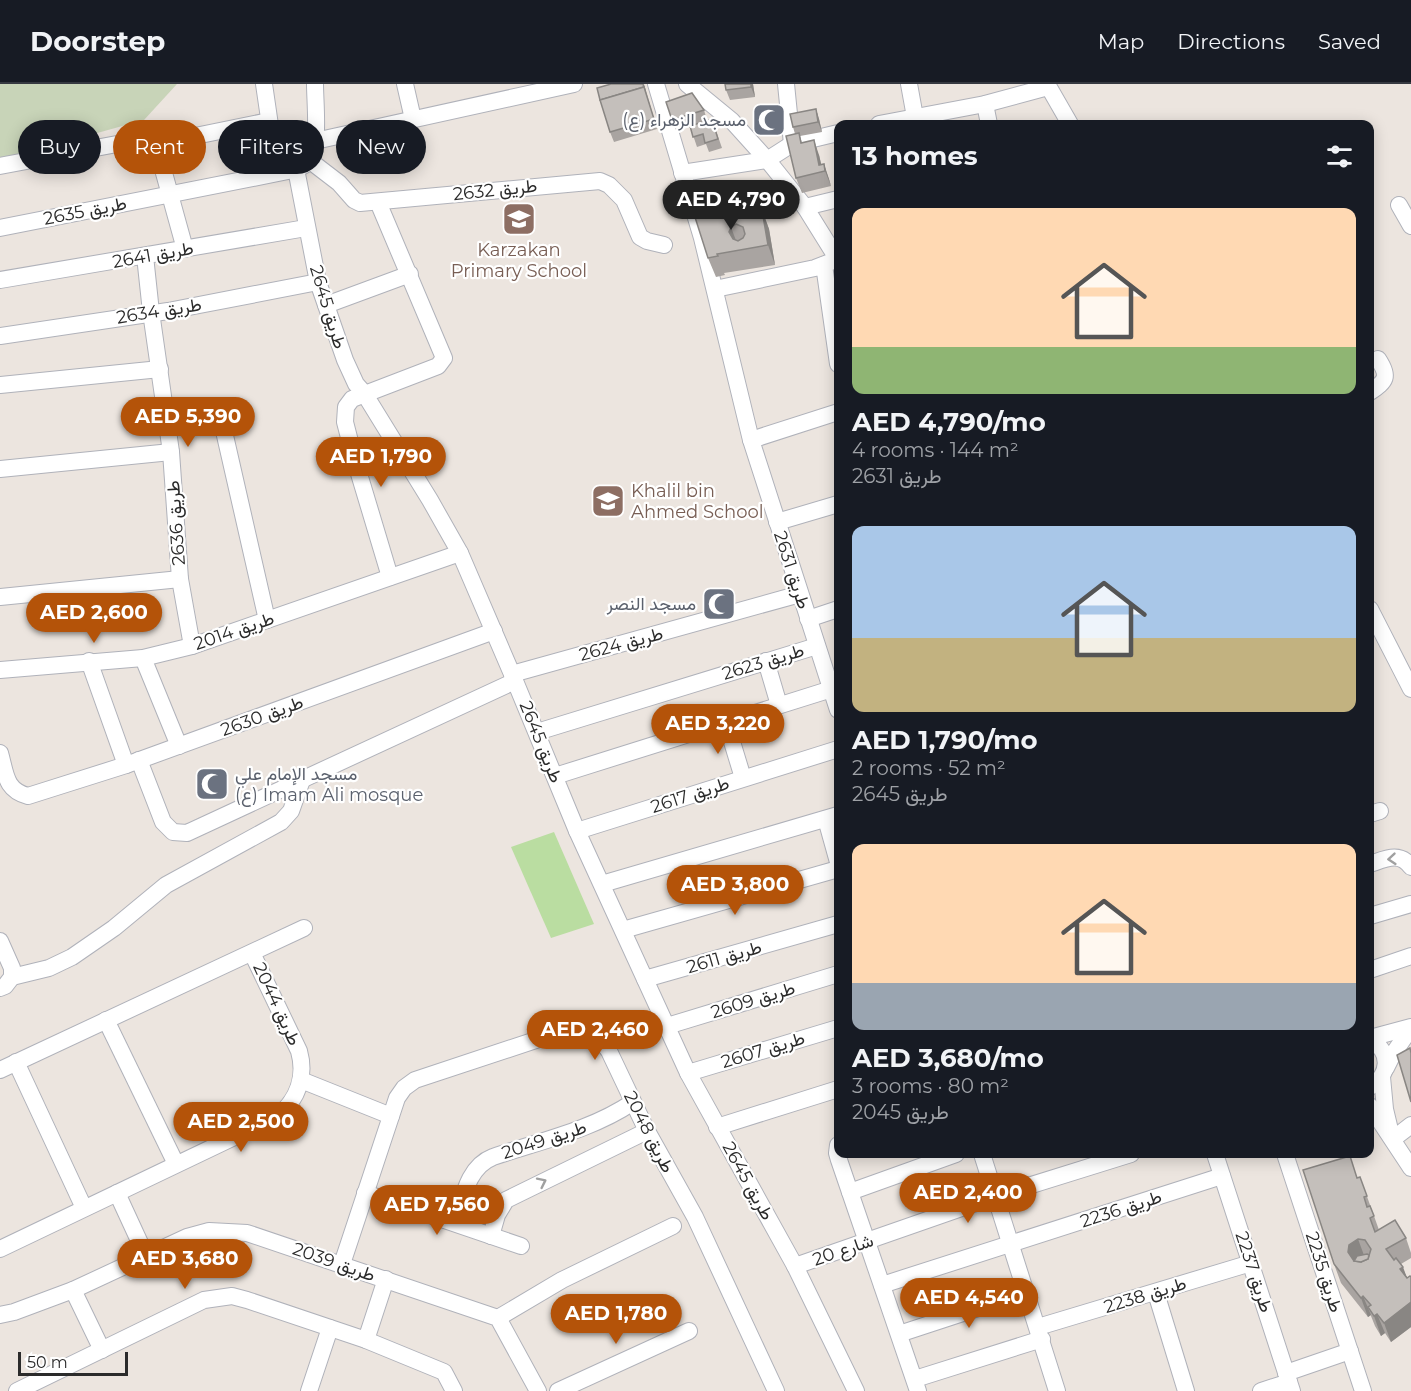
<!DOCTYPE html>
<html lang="en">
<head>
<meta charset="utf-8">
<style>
  :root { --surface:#171b24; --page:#20242c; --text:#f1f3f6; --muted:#9ea1a6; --line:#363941; --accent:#b45309 }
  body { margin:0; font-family:Montserrat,Vazirmatn,sans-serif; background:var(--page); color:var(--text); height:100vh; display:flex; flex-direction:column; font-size:22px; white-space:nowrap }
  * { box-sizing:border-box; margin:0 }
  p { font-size:20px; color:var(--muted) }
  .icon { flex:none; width:33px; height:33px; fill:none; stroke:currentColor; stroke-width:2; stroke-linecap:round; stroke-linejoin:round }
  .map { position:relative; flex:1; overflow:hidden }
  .panel { position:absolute; left:834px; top:36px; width:540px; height:1038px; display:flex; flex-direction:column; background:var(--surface); border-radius:12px; box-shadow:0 3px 15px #0003 }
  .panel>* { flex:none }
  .guide { position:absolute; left:18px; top:36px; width:570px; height:54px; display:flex; gap:12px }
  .scale { position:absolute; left:18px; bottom:15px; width:110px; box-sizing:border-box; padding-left:6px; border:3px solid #2b2b2b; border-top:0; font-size:16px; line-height:21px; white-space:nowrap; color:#2b2b2b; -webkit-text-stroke:4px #fff; paint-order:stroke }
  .price { position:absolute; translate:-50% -51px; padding:0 14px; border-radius:21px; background:var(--accent); color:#fff; font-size:20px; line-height:39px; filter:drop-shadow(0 2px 3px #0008) }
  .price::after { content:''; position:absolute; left:50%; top:36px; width:18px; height:14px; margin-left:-9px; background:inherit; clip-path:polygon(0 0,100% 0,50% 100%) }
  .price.selected { background:#222; color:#fff }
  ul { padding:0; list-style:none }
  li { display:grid; align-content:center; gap:12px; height:318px; padding:0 18px }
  li span { display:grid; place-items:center; height:186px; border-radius:12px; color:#555 }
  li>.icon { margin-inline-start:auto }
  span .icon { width:108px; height:108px; fill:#fffc; stroke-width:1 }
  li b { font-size:26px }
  h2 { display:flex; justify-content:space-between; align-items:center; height:72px; padding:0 18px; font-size:26px }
  .chip { padding:0 21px; border-radius:27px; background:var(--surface); box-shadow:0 3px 15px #0003; font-size:21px; line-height:54px }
  .chip.selected { background:var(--accent); color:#fff }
  header { display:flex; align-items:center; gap:36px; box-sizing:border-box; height:84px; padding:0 30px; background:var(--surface); border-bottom:2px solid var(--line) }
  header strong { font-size:28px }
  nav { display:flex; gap:33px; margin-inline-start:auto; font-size:21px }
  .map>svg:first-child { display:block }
  .green { fill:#badda1 }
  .cemetery { fill:#c8d4b8 }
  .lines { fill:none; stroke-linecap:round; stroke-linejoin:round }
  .minor-casing { stroke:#b0b2ba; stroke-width:18 }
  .minor { stroke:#fff; stroke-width:16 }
  .wall { fill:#a9a4a1 }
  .shaded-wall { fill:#898683 }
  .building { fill:#c4bfbb; stroke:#898683; stroke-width:1.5; fill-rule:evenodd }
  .oneway { stroke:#a0a0a0 }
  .labels { text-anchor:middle; stroke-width:4.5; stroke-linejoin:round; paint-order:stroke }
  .worship-label { font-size:18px; fill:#5b616d; stroke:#fff; text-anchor:end }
  .street-label { font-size:18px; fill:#2b2b2b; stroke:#fff }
  .education-label { font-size:18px; fill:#785e54; stroke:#fff }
</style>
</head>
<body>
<header>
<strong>Doorstep</strong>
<nav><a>Map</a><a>Directions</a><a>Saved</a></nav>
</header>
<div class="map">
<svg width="1411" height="1307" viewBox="0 0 1411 1307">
  <rect width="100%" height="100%" fill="#ece5df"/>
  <path class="green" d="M554,748L594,840L551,854L511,763Z"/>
  <path class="cemetery" d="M0,0H177L144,36L0,76Z"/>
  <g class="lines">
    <defs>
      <g id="minor">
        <path d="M264,0L271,48L281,67L296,85L318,198L345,276L356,300L364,309L430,416L460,469L515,597L577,747L688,989L795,1182L856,1307"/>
        <path d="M405,0L413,35"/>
        <path d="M656,0L702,154L751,356L838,626"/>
        <path d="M687,0L732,37L769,78L805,123L838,176"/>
        <path d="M786,0L792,60"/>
        <path d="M909,0L915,33"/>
        <path d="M1047,0L1070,40"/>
        <path d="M985,20L989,40"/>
        <path d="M879,40L985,20L1048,3"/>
        <path d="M315,57L574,0"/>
        <path d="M156,60L269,37"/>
        <path d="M309,76L339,99L354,116L360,119L600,97L609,101L624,116L640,153L647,157L664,161"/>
        <path d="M0,82L149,54L153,55L156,60L185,165"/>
        <path d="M682,89L767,76L792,60L838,49"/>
        <path d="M378,118L444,274L438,282L352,315L346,323L345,338L354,373L390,493"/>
        <path d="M1399,121L1411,142"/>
        <path d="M805,123L838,115"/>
        <path d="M0,144L288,87C295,85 305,83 309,77C320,61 315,20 315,0"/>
        <path d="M145,172L151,228L171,368L180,495L192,562"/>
        <path d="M824,181L838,280"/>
        <path d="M0,196L306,144"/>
        <path d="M715,205L815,184L838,175"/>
        <path d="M326,221L410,190"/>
        <path d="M0,252L168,227L318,198"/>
        <path d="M0,301L160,285"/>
        <path d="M1370,308C1386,297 1390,293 1378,275"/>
        <path d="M221,334L267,536"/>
        <path d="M751,356L838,328"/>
        <path d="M0,385L171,368"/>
        <path d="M777,438L838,420"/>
        <path d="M0,513L180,495"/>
        <path d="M1370,525L1411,605"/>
        <path d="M808,535L838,525"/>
        <path d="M143,574L179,662"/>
        <path d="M89,577L126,681"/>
        <path d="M766,577L779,621"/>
        <path d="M0,586L143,574L192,562L460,469"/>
        <path d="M512,590L800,510"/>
        <path d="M726,638L743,694"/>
        <path d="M537,648L817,562"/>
        <path d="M0,669C6,690 5,706 28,712L126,681L494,547"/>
        <path d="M139,676L163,738L173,748L187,749L515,597"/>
        <path d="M555,692L838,603"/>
        <path d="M1370,730L1380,727"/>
        <path d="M826,735L838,778"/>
        <path d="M577,747L838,665"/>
        <path d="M1370,780C1385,775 1400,767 1411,783"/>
        <path d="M602,800L838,731"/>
        <path d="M1370,832L1411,820"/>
        <path d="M623,846L838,785"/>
        <path d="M0,857L12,884V893"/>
        <path d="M1370,886L1411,872"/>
        <path d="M12,893L49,884L72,873L114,844L166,801L281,738L291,727L302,696"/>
        <path d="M645,895L838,840"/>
        <path d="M0,904L5,902L12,893"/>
        <path d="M106,936L176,1080"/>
        <path d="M667,942L838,890"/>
        <path d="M1370,954L1411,943"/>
        <path d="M1370,956C1392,967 1390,991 1370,1003"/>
        <path d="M16,978L84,1124"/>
        <path d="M1386,984L1393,970L1411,944"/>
        <path d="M0,986L304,844"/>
        <path d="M688,989L838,944"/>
        <path d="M1382,993L1385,1025L1390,1046"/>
        <path d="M301,996L391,1032"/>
        <path d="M1370,1022L1411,1084"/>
        <path d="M717,1043L838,1005"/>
        <path d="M1393,1055L1411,1041"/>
        <path d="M838,1061L837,1069L839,1076L918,1307"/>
        <path d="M982,1070L1057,1307"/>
        <path d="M1215,1070L1292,1307"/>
        <path d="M1285,1070L1363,1307"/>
        <path d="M850,1108L956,1070"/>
        <path d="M117,1109L146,1172"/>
        <path d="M365,1109L521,1162"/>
        <path d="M455,1139C463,1115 467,1083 493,1073C540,1057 592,1046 633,1018"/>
        <path d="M491,1152L497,1131L506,1116L647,1047"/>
        <path d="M0,1165L278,1032C298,1015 306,992 299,967L252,869"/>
        <path d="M342,1180L397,1014L404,1004L415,996L569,945L582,943L594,947L609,967L647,1047L695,1133L776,1307"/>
        <path d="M795,1182L996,1112L1131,1070"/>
        <path d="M882,1201L1222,1092"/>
        <path d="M73,1206L102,1266"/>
        <path d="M1156,1209L1186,1307"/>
        <path d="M0,1231L14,1228L73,1206L187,1153L209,1147L247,1149L498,1234L538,1307"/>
        <path d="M498,1234L562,1196L673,1142"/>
        <path d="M1038,1243L1251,1179"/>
        <path d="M899,1250L1027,1208"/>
        <path d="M366,1256L386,1195"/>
        <path d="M1286,1289L1350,1267"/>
        <path d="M915,1295L1042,1255"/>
        <path d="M17,1307L204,1216L232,1212L247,1216L366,1256L444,1288L454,1307"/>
        <path d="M309,1307L330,1244"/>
        <path d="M558,1307L689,1247"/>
        <path d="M1261,1307L1289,1298"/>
      </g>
    </defs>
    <use href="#minor" class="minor-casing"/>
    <use href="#minor" class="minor"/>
  </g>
  <g class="wall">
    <path d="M644,0L657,45L614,58L610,48Z"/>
    <path d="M753,0L755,13L730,16L726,6Z"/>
    <path d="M666,18L704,26L707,36L676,46Z"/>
    <path d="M816,25L819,35L822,48L800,52L802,59L819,71L821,80H824L831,102L802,109L796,94L795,50L793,43Z"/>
    <path d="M712,35L722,64L709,68L706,60L697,63L690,42Z"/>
    <path d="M762,126L769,145L775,181L724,189L725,191L716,193L708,174L711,128L730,131Z"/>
    <path d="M1360,1093L1379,1146L1406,1154L1411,1169V1174L1401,1180L1407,1194L1411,1193V1243L1391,1258L1385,1249L1381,1252L1375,1242L1371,1232V1231L1368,1233L1341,1199L1334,1180L1358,1094Z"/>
  </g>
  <g class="shaded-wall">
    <path d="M751,0H753L755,13L751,3Z"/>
    <path d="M816,25L819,35L822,48L818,38Z"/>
    <path d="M814,56L819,71L823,88L819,81Z"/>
    <path d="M824,80L829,95L831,102L825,87Z"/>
    <path d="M762,126L769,145L775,181L768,161Z"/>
    <path d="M731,143L738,162L736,167L729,148Z"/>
    <path d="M1358,1155L1365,1174L1356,1180L1348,1168L1349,1161Z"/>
    <path d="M1403,1183L1410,1202L1400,1185Z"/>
    <path d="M1363,1212L1371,1231L1368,1233L1361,1214Z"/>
    <path d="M1411,1218V1243L1391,1258L1384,1239Z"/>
    <path d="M1377,1230L1385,1249L1381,1252L1374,1232Z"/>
  </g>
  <g class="building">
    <path d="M611,0H643L645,7L644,3L600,16L597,4Z"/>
    <path d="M725,0H751V3L726,6Z"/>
    <path d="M644,3L654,35L610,48L600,16Z"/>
    <path d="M692,9L704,26L672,36L666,18Z"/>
    <path d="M816,25L818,38L793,43L790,30Z"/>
    <path d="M712,35L718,55L705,59L703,50L693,53L690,42Z"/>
    <path d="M799,49L801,59L814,56L819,81L824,80L825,87L796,94L786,52Z"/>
    <path d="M728,125L729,131L762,126L768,161L717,170L718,172L708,174L694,130L710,126V128ZM736,140L743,143L745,150L743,154L738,157L733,155L729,148L731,143Z"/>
    <path d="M1410,964L1411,969V1018L1397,971Z"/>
    <path d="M1350,1072L1357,1094L1360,1093L1367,1112L1364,1113L1367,1123L1370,1122L1374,1132L1370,1134L1375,1148L1395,1136L1406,1154L1386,1165L1394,1176L1396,1174L1403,1183L1400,1185L1407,1194L1410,1192L1411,1193V1218L1384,1239L1377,1230L1374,1232L1368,1223L1371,1221L1363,1212L1361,1214L1334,1180L1303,1086ZM1358,1155L1365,1156L1371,1165L1368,1175L1361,1178L1354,1177L1348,1168L1349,1161Z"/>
    <path d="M1367,1170L1369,1171L1368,1175L1361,1178L1354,1177L1357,1172Z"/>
  </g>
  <defs><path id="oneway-chevron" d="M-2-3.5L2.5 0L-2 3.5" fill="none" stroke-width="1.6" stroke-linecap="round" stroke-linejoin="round" transform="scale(1.5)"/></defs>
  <g class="oneway">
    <use href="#oneway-chevron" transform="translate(1392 775) rotate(175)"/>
    <use href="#oneway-chevron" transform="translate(542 1098) rotate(-26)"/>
  </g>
  <defs>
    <symbol id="mosque-square" viewBox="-11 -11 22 22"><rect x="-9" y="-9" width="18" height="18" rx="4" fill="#6b7280" stroke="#fff"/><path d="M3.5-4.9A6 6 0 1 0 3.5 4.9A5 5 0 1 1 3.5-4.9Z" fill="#fff"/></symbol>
    <symbol id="school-square" viewBox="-11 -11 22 22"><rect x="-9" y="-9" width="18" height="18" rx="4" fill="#8d6e63" stroke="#fff"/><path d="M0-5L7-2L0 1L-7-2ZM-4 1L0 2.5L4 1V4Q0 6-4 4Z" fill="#fff"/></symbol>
  </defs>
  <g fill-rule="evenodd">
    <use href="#mosque-square" x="750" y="17" width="38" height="38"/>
    <use href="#school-square" x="500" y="116" width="38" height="38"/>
    <use href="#school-square" x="589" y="398" width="38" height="38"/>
    <use href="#mosque-square" x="700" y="501" width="38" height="38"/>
    <use href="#mosque-square" x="193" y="681" width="38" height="38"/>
  </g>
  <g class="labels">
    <g class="worship-label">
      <text x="746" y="42">مسجد الزهراء (ع)</text>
      <text x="696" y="526">مسجد النصر</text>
      <text x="235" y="696" text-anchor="start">مسجد الإمام علي<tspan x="235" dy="21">(ع) Imam Ali mosque</tspan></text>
    </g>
    <g class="street-label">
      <text transform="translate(495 106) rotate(-6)" y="6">طريق 2632</text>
      <text transform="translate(85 127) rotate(-11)" y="6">طريق 2635</text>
      <text transform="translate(153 171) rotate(-10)" y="6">طريق 2641</text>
      <text transform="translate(328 223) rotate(73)" y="6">طريق 2645</text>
      <text transform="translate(159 227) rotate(-9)" y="6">طريق 2634</text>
      <text transform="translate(176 439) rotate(-94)" y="6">طريق 2636</text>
      <text transform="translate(792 486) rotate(72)" y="6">طريق 2631</text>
      <text transform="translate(234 547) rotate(-19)" y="6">طريق 2014</text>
      <text transform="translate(621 560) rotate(-15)" y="6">طريق 2624</text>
      <text transform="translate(763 578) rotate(-17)" y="6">طريق 2623</text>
      <text transform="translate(262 632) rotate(-20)" y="6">طريق 2630</text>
      <text transform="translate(541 658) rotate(68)" y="6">طريق 2645</text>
      <text transform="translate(690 711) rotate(-18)" y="6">طريق 2617</text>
      <text transform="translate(724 873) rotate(-16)" y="6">طريق 2611</text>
      <text transform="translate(753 916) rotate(-17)" y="6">طريق 2609</text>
      <text transform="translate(277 920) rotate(65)" y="6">طريق 2044</text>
      <text transform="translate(763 966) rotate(-17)" y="6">طريق 2607</text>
      <text transform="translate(649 1048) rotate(63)" y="6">طريق 2048</text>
      <text transform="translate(544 1056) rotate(-18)" y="6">طريق 2049</text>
      <text transform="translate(748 1097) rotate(61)" y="6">طريق 2645</text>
      <text transform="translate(1121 1125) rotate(-18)" y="6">طريق 2236</text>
      <text transform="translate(843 1166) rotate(-19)" y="6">شارع 20</text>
      <text transform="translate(334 1178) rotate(19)" y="6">طريق 2039</text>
      <text transform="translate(1254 1188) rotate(72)" y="6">طريق 2237</text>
      <text transform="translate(1324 1188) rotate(72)" y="6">طريق 2235</text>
      <text transform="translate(1145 1211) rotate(-17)" y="6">طريق 2238</text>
    </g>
    <g class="education-label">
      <text x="519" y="172">Karzakan<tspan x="519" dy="21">Primary School</tspan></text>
      <text x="631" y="413" text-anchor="start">Khalil bin<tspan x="631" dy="21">Ahmed School</tspan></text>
    </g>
  </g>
</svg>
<div class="scale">50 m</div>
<b class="price selected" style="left:731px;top:147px">AED 4,790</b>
<b class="price" style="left:188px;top:364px">AED 5,390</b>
<b class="price" style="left:381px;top:404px">AED 1,790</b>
<b class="price" style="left:94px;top:560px">AED 2,600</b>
<b class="price" style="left:718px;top:671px">AED 3,220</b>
<b class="price" style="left:735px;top:832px">AED 3,800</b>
<b class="price" style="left:595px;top:977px">AED 2,460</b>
<b class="price" style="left:241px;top:1069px">AED 2,500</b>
<b class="price" style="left:968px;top:1140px">AED 2,400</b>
<b class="price" style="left:437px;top:1152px">AED 7,560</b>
<b class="price" style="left:185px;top:1206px">AED 3,680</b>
<b class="price" style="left:969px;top:1245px">AED 4,540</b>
<b class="price" style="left:616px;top:1261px">AED 1,780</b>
<div class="guide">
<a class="chip">Buy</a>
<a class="chip selected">Rent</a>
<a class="chip">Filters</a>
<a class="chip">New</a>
</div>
<section class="panel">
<h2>13 homes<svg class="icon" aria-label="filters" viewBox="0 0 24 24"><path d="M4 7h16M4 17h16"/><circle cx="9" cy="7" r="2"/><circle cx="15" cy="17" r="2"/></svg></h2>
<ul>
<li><span style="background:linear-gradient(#ffd9b3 75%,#8fb573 0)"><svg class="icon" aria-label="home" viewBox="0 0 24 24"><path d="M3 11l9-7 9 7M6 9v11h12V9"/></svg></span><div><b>AED 4,790/mo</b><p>4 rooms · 144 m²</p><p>طريق 2631</p></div></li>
<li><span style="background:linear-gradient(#a9c7e8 60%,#c2b280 0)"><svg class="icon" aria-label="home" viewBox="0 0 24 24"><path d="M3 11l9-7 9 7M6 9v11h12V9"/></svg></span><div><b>AED 1,790/mo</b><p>2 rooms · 52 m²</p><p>طريق 2645</p></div></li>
<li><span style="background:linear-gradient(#ffd9b3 75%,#9aa5b1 0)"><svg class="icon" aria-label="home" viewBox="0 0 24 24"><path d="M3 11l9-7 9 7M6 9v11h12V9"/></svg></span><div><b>AED 3,680/mo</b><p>3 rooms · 80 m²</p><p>طريق 2045</p></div></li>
</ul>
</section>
</div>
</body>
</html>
